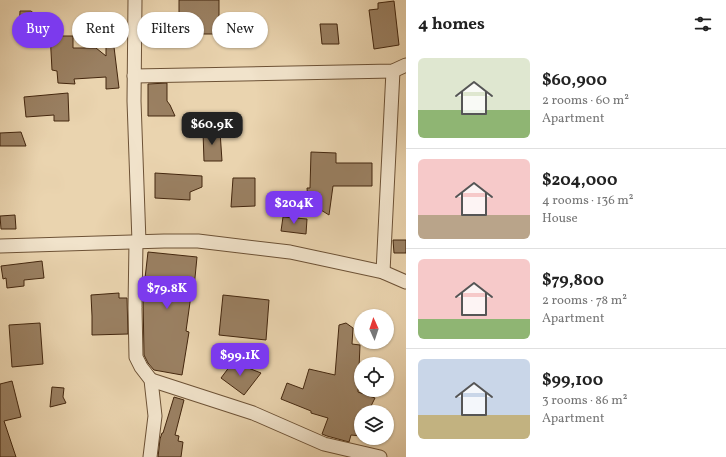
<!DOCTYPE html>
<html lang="en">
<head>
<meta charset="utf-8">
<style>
  :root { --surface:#fff; --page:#f6f6f6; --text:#222; --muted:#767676; --line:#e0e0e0; --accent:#7c3aed }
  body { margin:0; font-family:Vollkorn,serif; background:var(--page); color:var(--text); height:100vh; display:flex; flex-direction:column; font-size:15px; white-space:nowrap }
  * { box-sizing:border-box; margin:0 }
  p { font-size:13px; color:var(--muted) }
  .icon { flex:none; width:22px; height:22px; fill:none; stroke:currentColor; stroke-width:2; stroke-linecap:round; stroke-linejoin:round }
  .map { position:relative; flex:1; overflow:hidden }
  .sheet { display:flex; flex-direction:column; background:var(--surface); width:320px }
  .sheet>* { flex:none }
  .banner { position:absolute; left:12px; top:12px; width:334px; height:36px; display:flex; gap:8px }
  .needle { width:26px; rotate:357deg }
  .fabs { position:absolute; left:354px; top:309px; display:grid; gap:8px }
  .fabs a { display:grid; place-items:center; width:40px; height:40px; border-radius:50%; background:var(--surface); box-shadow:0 1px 3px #0004; font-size:20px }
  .price { position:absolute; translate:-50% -34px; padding:0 9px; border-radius:8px; background:var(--accent); color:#fff; font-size:13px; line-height:26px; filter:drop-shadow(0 1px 2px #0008) }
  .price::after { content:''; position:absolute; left:50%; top:24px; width:12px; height:9px; margin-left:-6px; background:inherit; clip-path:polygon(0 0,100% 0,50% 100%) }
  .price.on { background:#222; color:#fff }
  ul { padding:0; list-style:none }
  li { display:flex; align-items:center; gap:12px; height:100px; padding:0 12px }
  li+li { border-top:1px solid var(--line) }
  li span { display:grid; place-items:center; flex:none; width:112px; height:80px; border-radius:6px; color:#555 }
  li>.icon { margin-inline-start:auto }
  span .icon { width:48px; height:48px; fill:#fffc; stroke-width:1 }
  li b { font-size:17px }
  h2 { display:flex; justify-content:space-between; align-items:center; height:48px; padding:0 12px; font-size:17px }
  .chip { padding:0 14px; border-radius:18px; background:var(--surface); box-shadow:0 1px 3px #0004; font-size:14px; line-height:36px }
  .chip.on { background:var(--accent); color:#fff }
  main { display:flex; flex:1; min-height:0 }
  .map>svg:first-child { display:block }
  .building { fill:#9a8062; stroke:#43260e }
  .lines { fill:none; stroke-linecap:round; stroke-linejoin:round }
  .street-casing { stroke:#6d5236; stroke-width:15 }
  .street { stroke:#f1e3cb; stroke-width:13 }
</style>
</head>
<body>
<main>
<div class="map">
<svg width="406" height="457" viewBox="0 0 406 457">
  <rect width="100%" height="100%" fill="#ead4af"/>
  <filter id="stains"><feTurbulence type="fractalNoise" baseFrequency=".005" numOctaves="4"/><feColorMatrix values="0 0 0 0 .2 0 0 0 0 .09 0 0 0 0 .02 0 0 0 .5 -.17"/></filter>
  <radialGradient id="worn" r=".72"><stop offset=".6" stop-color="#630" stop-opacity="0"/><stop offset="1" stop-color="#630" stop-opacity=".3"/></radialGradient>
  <g class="building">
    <path d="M179,0H219V28H215V34H196V39L167,38V13L179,14Z"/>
    <path d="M394,1L399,45L374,49L369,10L378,9V3Z"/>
    <path d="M20,11H31L42,20L45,34H25L24,30H19Z"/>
    <path d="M320,24H337L339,44H322Z"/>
    <path d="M50,33H59L61,36H73V48H96L106,56V47H114L119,88L106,89V77L74,79L75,84L58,83L57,71L52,70Z"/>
    <path d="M167,83V101L170,105L175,116H148V84Z"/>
    <path d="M68,93L69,121H54V115L26,117L24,97Z"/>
    <path d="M220,131L222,161H204L203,132Z"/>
    <path d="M21,132L26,146H0V133Z"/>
    <path d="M311,152L336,153V163H372V186H333L329,215L308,202L307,188H310Z"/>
    <path d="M155,173L202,176V187L190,192V200L155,198Z"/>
    <path d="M233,178H255V206L231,207Z"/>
    <path d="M15,215L16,229H1L0,216Z"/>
    <path d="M283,217L307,219L306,234L281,231Z"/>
    <path d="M393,240H406V253H394Z"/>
    <path d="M148,252L197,257L194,288H192L186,331L189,332L182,375L154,370L148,363L144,355L143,296Z"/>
    <path d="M42,261L44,278L24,280V286L7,288L6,278L3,279L1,266Z"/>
    <path d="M119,293V298H127L128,334L92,335V316L91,295Z"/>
    <path d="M223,295L269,300L266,340L219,335Z"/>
    <path d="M40,323L43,364L12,367L9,325Z"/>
    <path d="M346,323L353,328L352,344L360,345L358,392L375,398L368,412H361V436L351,435L349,442L327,436L322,434L328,418L311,413V411L281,399L287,383L303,389L309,369L335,375L339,325Z"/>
    <path d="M233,362L261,373L244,395L221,378Z"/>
    <path d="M12,381L21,417L4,421L16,457H0V384Z"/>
    <path d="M52,387L64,388L63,397L66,403L50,407Z"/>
    <path d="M174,397L184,400L175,435L179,436L178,441L183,442L181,457H158L160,439L162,433H163Z"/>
  </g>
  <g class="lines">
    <defs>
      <g id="street">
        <path d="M135,0L134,101L139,242"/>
        <path d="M134,76L393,71L406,65"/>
        <path d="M136,242L135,308L136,357L141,367L151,380L155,416L150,457"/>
        <path d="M0,246L164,241H198L290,252L318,258L383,272L406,282"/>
        <path d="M383,272L393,71"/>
        <path d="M151,380L253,413L324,444L380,457"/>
      </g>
    </defs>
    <use href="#street" class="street-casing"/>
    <use href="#street" class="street"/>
  </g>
  <rect width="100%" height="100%" filter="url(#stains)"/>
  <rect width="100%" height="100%" fill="url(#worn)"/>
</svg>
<div class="fabs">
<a><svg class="needle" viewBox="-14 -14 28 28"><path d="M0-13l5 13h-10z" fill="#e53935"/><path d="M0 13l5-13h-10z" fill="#767676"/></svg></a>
<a><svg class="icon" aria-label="locate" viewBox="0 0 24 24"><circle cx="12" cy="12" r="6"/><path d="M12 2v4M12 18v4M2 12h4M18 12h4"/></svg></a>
<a><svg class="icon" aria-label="layers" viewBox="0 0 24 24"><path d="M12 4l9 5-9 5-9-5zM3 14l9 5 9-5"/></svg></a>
</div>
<b class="price on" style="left:212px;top:146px">$60.9K</b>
<b class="price" style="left:294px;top:225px">$204K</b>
<b class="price" style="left:167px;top:310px">$79.8K</b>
<b class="price" style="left:240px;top:377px">$99.1K</b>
<div class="banner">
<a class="chip on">Buy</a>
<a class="chip">Rent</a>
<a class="chip">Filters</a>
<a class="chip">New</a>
</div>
</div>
<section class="sheet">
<h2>4 homes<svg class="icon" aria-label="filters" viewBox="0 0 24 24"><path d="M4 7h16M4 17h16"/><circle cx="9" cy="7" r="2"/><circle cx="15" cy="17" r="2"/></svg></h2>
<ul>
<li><span style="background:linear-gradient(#dfe7d0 65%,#8fb573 0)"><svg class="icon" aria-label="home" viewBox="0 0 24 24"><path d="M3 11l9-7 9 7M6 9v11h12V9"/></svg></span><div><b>$60,900</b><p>2 rooms · 60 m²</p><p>Apartment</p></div></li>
<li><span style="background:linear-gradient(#f6c9c9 70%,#b9a48a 0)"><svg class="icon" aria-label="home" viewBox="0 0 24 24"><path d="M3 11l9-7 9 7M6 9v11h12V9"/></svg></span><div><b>$204,000</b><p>4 rooms · 136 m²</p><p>House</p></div></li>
<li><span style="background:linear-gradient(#f6c9c9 75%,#8fb573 0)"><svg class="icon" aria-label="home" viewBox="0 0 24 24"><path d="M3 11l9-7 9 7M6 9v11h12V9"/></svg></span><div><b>$79,800</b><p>2 rooms · 78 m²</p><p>Apartment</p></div></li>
<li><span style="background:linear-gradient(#c9d6e8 70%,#c2b280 0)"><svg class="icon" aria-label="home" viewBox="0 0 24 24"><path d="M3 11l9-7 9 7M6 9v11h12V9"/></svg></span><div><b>$99,100</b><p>3 rooms · 86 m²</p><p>Apartment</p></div></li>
</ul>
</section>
</main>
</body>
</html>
